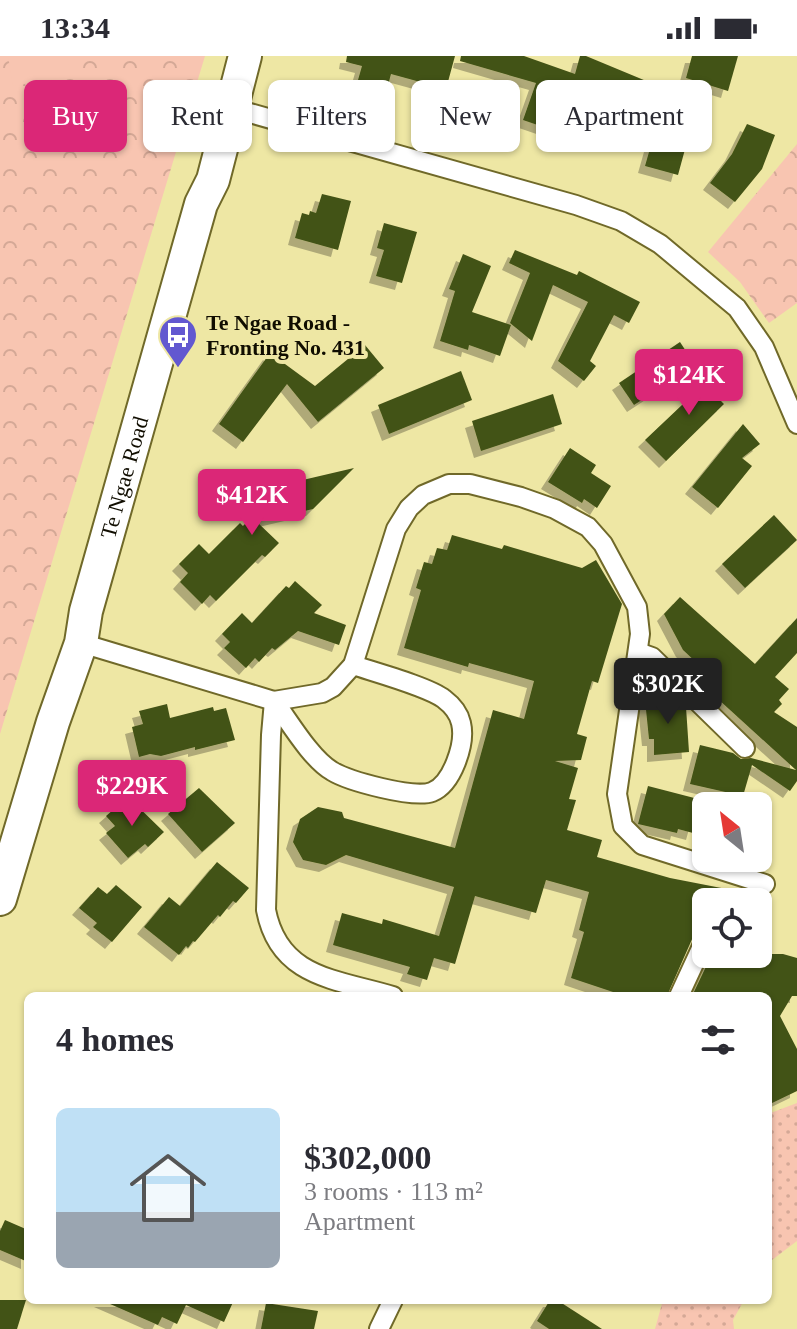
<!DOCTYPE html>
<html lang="en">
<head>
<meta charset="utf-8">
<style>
  :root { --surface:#fff; --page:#f7f7f7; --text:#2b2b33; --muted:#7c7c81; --line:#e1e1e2; --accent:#db2777 }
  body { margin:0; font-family:"Times New Roman",serif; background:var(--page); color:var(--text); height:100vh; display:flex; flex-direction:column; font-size:30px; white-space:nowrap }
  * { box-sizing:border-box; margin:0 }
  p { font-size:26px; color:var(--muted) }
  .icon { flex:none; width:44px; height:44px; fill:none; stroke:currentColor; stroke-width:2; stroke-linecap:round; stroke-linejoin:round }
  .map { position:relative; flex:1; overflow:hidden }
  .details { position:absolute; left:24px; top:936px; width:748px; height:312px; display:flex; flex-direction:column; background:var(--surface); border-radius:12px; box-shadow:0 2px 6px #0004 }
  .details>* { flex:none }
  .guide { position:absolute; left:24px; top:24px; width:750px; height:72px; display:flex; gap:16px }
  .needle { width:52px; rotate:330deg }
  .fabs { position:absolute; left:692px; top:736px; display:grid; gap:16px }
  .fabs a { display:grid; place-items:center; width:80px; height:80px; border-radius:12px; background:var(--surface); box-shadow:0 2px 6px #0004; font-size:40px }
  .price { position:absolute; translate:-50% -68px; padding:0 18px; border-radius:8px; background:var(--accent); color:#fff; font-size:26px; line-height:52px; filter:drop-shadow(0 2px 4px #0008) }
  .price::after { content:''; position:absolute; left:50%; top:48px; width:24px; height:18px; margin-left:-12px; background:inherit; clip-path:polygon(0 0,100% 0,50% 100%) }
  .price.on { background:#222; color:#fff }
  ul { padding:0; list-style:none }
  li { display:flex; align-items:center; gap:24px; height:200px; padding:0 32px }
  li+li { border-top:2px solid var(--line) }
  li span { display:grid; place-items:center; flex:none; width:224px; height:160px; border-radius:12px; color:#555 }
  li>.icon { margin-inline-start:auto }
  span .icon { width:96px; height:96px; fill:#fffc; stroke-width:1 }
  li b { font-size:34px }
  h2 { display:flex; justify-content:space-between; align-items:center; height:96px; padding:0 32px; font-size:34px }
  .chip { padding:0 28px; border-radius:12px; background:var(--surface); box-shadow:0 2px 6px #0004; font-size:28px; line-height:72px }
  .chip.on { background:var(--accent); color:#fff }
  .status { display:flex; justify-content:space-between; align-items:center; height:56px; padding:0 40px; background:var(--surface); direction:ltr }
  .status svg { height:22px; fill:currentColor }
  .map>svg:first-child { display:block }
  .grass { fill:url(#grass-dots) }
  .park { fill:url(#park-crowns) }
  .garden { fill:#f8c5b1 }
  .building { fill:#435216; filter:url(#shadow) }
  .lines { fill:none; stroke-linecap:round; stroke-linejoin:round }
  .minor-casing { stroke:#706929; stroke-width:22 }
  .trunk-casing { stroke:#706929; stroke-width:36 }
  .minor { stroke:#fff; stroke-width:18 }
  .trunk { stroke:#fff; stroke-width:32 }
  .labels { text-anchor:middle; stroke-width:8; stroke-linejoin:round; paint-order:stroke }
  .poi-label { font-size:22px; font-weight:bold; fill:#100d00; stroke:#eee7a4; text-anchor:start }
  .street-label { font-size:22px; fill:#100d00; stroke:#eee7a4 }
</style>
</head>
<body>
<div class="status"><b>13:34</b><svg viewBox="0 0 49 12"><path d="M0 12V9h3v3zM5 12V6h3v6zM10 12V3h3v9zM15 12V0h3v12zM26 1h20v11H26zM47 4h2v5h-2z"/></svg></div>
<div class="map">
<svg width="797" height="1273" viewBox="0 0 797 1273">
  <defs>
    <pattern id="grass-dots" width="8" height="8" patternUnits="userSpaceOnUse" patternTransform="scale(2)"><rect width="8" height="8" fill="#f8c5b1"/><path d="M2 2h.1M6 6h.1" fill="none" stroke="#d4a896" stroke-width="1.8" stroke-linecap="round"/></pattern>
    <pattern id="park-crowns" width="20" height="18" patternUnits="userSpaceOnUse" patternTransform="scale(2)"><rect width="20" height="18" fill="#f8c5b1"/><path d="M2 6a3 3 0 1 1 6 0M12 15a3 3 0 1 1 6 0" fill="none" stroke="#d4a896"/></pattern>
    <filter id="shadow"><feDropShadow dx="-7" dy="7" stdDeviation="0" flood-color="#0004"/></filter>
  </defs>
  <rect width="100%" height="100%" fill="#eee7a4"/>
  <g class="grass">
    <path d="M797,1047V1185L768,1207V1058Z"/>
    <path d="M663,1244H744L733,1264L734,1273H655Z"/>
  </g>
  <g class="park">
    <path d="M0,0H205L0,678Z"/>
    <path d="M797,88V247L769,267L740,226L708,196Z"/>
  </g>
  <path class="garden" d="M8,0H67L71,20L13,30Z"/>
  <g class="building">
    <path d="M347,0H455L446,33L391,18L387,33L358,24L362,10L346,6Z"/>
    <path d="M461,0H524L575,18L580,0H586L651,27L642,50L693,64L678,119L645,110L651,89L566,53L558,76L523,64L536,27L460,5Z"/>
    <path d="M692,0H738L728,35L686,22Z"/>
    <path d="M747,68L775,79L762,113L735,146L710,127L732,98Z"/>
    <path d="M322,138L351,145L338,194L295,182L302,157L309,159L310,155L316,157Z"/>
    <path d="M384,167L417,176L402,227L376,220L384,194L377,192Z"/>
    <path d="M515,194L577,219L579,215L640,246L629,267L614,259L590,305L596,310L584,325L558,305L588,246L553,229L532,285L510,267L530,217L509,207Z"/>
    <path d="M463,198L491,210L472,256L511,269L500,300L469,289L468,294L440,285L455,235L449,233Z"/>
    <path d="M680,286L695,309L634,349L619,327Z"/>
    <path d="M365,289L384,312L318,366L287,328L243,386L219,368L270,297L315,330Z"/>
    <path d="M719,314V320L732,334L721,345L724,348L666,405L645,384Z"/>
    <path d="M461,315L472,344L389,378L378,349Z"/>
    <path d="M553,338L562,368L481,395L472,365Z"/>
    <path d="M743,368L760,388L742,402L752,410L718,452L692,431Z"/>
    <path d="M570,392L596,409L591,417L611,430L597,452L584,443L582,447L548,426Z"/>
    <path d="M354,412L313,453L257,466L279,487L265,501L262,499L216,545L210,539L202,548L180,526L188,517L179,508L199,488L209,498L240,467L243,470L264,449L260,434Z"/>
    <path d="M774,459L797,484L745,532L722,508Z"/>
    <path d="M452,479L502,493L504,489L582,512L596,504L622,548L598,627L592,625L577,678L587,681L581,704L555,705L578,712L569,743L576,744L567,774L602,784L597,801L670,822L747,837L746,846H706V860L703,859L700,875L693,881L667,940H625L571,922L584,876L579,874L589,836L546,824L536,857L475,840L455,908L434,902L427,924L407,918L410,911L333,889L342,857L382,868L383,863L439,880L454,831L346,799L326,809L303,804L293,786L300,763L318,751L342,756L344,762L455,792L493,654L524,663L534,625L469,607L468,611L404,592L421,534L416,532L424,506L432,508L437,492L447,494Z"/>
    <path d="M295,525L322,549L314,557L346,569L339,589L298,575L275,594L272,592L259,606L255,602L246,612L224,592L230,586L222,578L242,557L252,567L286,530L289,532Z"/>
    <path d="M680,541L755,608L797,562V597L775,621L789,633L779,644L782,648L774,656L797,671V725L790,735L752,709L743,740L690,728L700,689L733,697L741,703L751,702L796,714L718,643L715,646L688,619L698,608L683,594L664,558Z"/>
    <path d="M676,642L686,651L689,696L654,699V683H649L645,644Z"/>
    <path d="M167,648L170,662L213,651L214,655L226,652L235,684L195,694V691L161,700L150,698L139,701L132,671L143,668L139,655Z"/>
    <path d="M648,730L702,744L693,777L678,773L677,777L638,768Z"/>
    <path d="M199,732L235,767L202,796L168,758Z"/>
    <path d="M128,741L164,776L148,791L145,788L128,802L106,777L115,770L106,760Z"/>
    <path d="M217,806L249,832L236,847L233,845L220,861L218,859L195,886L193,885L188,892L186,890L179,899L144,871L169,841L180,850Z"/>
    <path d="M116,829L142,851L112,886L93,871L97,867L79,852L98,831L107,838Z"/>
    <path d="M712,898H783L797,902V940H792L780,960L797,993V1035L768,1049V940H692Z"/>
    <path d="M5,1164L28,1174V1206L0,1194V1175Z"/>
    <path d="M0,1244H26L17,1273H0Z"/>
    <path d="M101,1244H234L224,1266L186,1249L177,1268L162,1261L158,1269Z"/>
    <path d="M550,1244H557L602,1273H549L537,1265Z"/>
    <path d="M266,1247L318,1255L314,1273H261Z"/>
  </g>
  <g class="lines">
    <defs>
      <g id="minor">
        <path d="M232,52L576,149L621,165L660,188L737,252L764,291L797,368"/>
        <path d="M81,587L274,645L271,679L266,854C279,922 336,923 393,940"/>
        <path d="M638,596L652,601L745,692"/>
        <path d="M274,645L322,637L333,631L353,609L396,473L409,452L423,439L449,428H470L521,441L555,453L588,471L603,488L637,551L640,578L617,738L623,770L642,789L765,828"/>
        <path d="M274,645C289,665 311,703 332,715C348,725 414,743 432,736C452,728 466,688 461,667C459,658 452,649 444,643C429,631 374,616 353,609"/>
        <path d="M679,940L704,886"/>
        <path d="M379,1273L393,1244"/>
      </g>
      <g id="trunk">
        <path id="s1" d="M0,843L53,666L81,587L86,555L201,148L213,124L245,0"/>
      </g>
    </defs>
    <use href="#minor" class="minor-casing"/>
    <use href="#trunk" class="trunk-casing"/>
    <use href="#minor" class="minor"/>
    <use href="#trunk" class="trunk"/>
  </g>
  <defs>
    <symbol id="bus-pin" viewBox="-11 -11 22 30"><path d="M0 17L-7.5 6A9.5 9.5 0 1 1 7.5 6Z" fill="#6258d0" stroke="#eee7a4"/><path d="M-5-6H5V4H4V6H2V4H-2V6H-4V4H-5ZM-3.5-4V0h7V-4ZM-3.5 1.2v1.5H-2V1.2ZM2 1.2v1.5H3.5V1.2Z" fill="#fff"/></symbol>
  </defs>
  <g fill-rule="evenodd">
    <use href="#bus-pin" x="156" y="257" width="44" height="60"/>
  </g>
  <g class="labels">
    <g class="poi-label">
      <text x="206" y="274">Te Ngae Road -<tspan x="206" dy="25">Fronting No. 431</tspan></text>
    </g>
    <g class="street-label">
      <text dy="8" stroke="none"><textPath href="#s1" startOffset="440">Te Ngae Road</textPath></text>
    </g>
  </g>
</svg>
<div class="fabs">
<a><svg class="needle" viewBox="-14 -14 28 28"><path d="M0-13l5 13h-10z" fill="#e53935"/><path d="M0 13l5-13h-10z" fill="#7c7c81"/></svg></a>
<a><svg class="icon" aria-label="locate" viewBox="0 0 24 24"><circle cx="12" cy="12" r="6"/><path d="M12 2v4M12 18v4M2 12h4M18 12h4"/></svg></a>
</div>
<b class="price" style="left:689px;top:361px">$124K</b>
<b class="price" style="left:252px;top:481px">$412K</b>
<b class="price on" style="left:668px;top:670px">$302K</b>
<b class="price" style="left:132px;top:772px">$229K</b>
<div class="guide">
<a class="chip on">Buy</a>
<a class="chip">Rent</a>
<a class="chip">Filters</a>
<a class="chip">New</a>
<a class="chip">Apartment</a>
</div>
<section class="details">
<h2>4 homes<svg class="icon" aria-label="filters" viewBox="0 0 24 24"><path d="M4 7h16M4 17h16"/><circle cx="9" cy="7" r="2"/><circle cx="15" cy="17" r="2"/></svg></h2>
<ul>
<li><span style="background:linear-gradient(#bfe0f5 65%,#9aa5b1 0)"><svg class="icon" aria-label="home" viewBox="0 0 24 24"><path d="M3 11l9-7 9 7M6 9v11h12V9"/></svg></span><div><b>$302,000</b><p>3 rooms · 113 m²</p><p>Apartment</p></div></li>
</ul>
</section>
</div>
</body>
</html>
